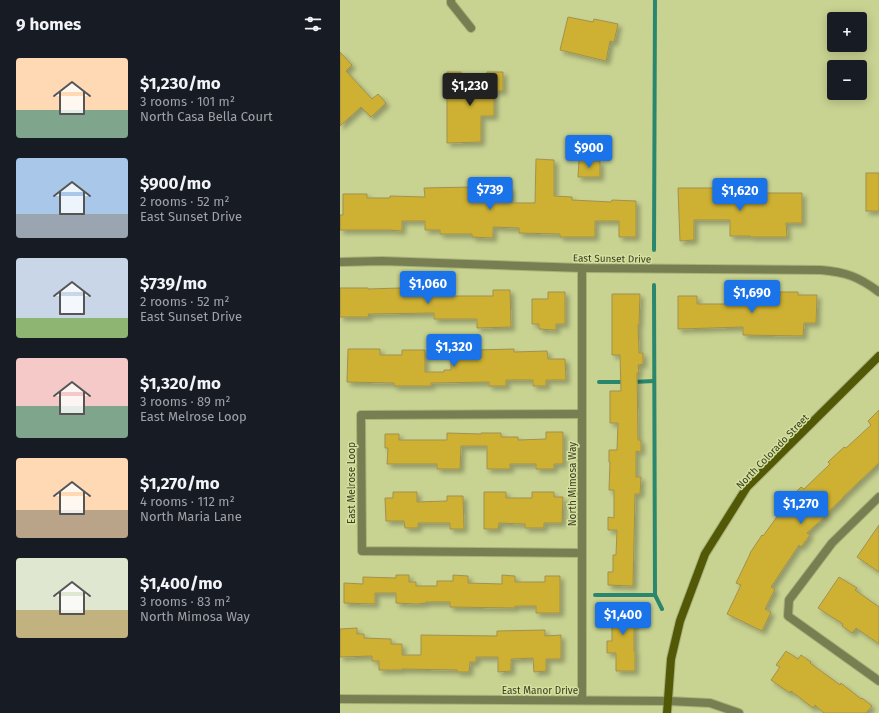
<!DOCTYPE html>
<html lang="en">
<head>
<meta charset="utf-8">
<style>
  :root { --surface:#171b24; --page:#20242c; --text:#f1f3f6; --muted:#9ea1a6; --accent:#1a73e8 }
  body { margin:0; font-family:"Fira Sans",sans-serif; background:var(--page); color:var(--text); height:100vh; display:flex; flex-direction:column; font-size:15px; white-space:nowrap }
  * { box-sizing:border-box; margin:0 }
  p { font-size:13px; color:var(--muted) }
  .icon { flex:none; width:22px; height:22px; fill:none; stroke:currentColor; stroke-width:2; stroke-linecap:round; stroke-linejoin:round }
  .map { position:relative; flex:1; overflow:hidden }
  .sheet { display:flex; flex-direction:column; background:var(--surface); width:340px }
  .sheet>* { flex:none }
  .buttons { position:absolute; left:487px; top:12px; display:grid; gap:8px }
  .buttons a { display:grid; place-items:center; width:40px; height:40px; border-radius:4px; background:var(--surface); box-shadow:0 2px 10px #0003; font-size:20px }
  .price { position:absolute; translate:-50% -34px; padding:0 9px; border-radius:4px; background:var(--accent); color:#fff; font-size:13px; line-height:26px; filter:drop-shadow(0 1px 2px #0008) }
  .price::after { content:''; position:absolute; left:50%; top:24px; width:12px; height:9px; margin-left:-6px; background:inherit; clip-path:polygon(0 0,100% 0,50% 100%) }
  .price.on { background:#222; color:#fff }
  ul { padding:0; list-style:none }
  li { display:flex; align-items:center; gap:12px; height:100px; padding:0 16px }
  li span { display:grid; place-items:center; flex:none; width:112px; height:80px; border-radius:4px; color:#555 }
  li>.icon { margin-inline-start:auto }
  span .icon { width:48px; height:48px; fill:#fffc; stroke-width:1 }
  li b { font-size:17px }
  h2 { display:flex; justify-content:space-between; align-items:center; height:48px; padding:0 16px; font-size:17px }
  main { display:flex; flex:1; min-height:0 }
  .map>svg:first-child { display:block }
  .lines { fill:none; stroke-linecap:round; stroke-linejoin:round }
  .stream { stroke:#2a876e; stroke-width:4 }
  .building { fill:#ceb130; stroke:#a19151; filter:url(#shadow) }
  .street-casing { stroke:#a9b179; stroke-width:10 }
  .secondary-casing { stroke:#a9b179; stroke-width:10 }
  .street { stroke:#777e52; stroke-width:8 }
  .secondary { stroke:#515907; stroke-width:8 }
  .labels { text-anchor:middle; stroke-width:3; stroke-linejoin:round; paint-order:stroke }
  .street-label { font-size:10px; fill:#393d22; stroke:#d5e09e }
</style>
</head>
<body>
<main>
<section class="sheet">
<h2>9 homes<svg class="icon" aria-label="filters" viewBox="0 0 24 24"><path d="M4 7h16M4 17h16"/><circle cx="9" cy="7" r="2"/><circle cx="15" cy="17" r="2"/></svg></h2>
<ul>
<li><span style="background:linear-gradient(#ffd9b3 65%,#7fa58c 0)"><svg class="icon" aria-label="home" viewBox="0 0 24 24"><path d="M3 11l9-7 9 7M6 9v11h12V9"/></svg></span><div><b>$1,230/mo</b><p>3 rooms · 101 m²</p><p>North Casa Bella Court</p></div></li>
<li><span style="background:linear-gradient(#a9c7e8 70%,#9aa5b1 0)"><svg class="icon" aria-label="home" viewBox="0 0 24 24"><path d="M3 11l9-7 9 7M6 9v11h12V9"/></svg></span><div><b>$900/mo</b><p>2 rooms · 52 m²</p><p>East Sunset Drive</p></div></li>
<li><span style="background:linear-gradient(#c9d6e8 75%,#8fb573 0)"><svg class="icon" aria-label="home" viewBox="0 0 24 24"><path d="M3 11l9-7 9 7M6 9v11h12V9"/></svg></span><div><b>$739/mo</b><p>2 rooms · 52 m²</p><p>East Sunset Drive</p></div></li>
<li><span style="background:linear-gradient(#f6c9c9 60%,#7fa58c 0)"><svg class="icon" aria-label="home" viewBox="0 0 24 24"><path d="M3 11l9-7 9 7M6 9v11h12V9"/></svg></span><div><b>$1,320/mo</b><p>3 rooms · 89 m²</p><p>East Melrose Loop</p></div></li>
<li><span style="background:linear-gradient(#ffd9b3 65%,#b9a48a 0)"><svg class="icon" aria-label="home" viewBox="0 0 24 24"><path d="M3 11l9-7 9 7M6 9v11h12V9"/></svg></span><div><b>$1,270/mo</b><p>4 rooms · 112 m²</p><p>North Maria Lane</p></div></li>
<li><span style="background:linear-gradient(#dfe7d0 65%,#c2b280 0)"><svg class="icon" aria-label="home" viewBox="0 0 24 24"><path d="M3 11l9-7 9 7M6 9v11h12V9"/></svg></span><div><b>$1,400/mo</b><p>3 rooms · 83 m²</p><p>North Mimosa Way</p></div></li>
</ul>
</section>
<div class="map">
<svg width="539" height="713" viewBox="0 0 539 713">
  <defs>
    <filter id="shadow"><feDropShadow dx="3.5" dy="3.5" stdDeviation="2" flood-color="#0004"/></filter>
  </defs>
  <rect width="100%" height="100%" fill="#c8d291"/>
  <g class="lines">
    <g class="stream">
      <path d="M314,250L315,0"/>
      <path d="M314,285L315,595L322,609"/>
      <path d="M259,382H285"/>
      <path d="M293,382L314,381"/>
      <path d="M255,595H315"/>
    </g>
  </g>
  <g class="building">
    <path d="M228,17L253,22L254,19L278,24L274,42L270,41L266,61L220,50Z"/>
    <path d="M0,52L12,65L6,71L32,99L38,94L46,103L31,117L21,107L0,126Z"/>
    <path d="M107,72H121V88H147V72H163V91H154V116H141V142L107,143Z"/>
    <path d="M196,159L214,160V196L232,197V200L271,202L272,200L296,201V237H279V221H255V237H220V234L179,233V228L153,227V238L132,237V234H100V230H85V221H62V231L50,230H0V215H3V194H27V198H50V196L85,197L84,188L132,187L133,186L171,187V203H195Z"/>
    <path d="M239,160L260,161V177H238Z"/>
    <rect x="526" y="173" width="13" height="38"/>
    <path d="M338,188H378V199L405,200V192H423V193H462V223H446L447,237H410V236H390V220H354V240L340,241Z"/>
    <path d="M91,287H106V296H153V290H170L171,327L137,328V319H94V313L28,314L29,317H0V288H28V289Z"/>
    <path d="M208,292H225V324H216V330L199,329V324H192V299H208Z"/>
    <path d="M440,292H458V295H477L476,323H464L463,336L403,335V327L338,329V296H357V304H390V302H407V296H440Z"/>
    <path d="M272,294H300L299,325H298L299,353H303V364L298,365L299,372L297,373L298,440H301V452L296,451V477H301L300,494H295L293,586L268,585V572H273V555H276L277,530H268V517L274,518V490H269L270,462H269V450H277L278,423H270V391H281L280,355H272Z"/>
    <path d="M8,349H40V355H62V350H85V372H104V370H111V349H135V350L174,349V352L207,351L208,359H225L226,380H206V386H193V380H166V386H149V382L91,383V386H54V383L7,382Z"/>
    <path d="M539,410V463L503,497V498L487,513L488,514L467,533L470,535L461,547L459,545L431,587L435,589L425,609L431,612L422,631L387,614L401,585L396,583L410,554V553L422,535L423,536L447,503L446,502L461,487L464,489L490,464L488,462L504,447L506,448L531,425L528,421Z"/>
    <path d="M206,432H223V464H214V469H196V464H170V469H147V446H121L120,469H97V464H47L48,448H45V434H59V440H107V433L141,434V433H161V437H178V440L206,439Z"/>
    <path d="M53,492H77V502L107,501V496H123L124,529H110V523H78V528H65L64,521H46L45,498H53Z"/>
    <path d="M144,492H166V498H192V492H214V497H223L222,523H204V528H185V524L159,523L158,529H144Z"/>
    <path d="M539,525V572L517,557Z"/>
    <path d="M56,575H69V582H76V586H97V581H113V575L128,576V583L162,584V575L175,576V582H205V576H220V613H196V606H175V608L110,607V602H86V603L77,604L56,603V593H35V604L4,603V583L23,584V577L56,578Z"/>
    <path d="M499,577L517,588L515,590L539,607V644L516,628L512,633L502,626L503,624L478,608Z"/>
    <path d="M267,606L298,607V624H294V651H295V671H276V653H267V641H272V619H267Z"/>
    <path d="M17,628V634H24V638L51,639V644H62V655H81V635L157,636V631L205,630V636L221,635V659H206V671L194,672L193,658L171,659V671L158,672V657H136V662H130L129,672H117V670L62,669V670H39V661H32V656L0,657V629Z"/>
    <path d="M446,651L458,659L461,655L471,662L470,663L500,685L501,683L521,699L522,698L532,706L526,713H484L475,705L473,708L451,691L450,693L431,680L440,667L436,665Z"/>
  </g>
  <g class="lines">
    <defs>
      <g id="street">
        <path d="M111,0V3L131,28"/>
        <path d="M0,262L42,261L242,268L481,270C506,272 519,277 539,292"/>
        <path d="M242,268V700"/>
        <path d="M242,414L21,415L22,551L242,553"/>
        <path d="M539,497L492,543L449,600L448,616L539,681"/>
        <path d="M0,699L328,701L370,703L399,713"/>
      </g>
      <path id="secondary" d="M327,713L331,659L340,621L365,554L407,487L539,356"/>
    </defs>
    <use href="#street" class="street-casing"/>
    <use href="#secondary" class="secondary-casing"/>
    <use href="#street" class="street"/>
    <use href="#secondary" class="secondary"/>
  </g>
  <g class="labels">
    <g class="street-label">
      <text transform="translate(272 258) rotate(1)" y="4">East Sunset Drive</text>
      <text transform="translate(432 451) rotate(-46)" y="4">North Colorado Street</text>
      <text transform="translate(11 483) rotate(-90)" y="4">East Melrose Loop</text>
      <text transform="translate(232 484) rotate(-90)" y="4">North Mimosa Way</text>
      <text x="200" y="694">East Manor Drive</text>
    </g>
  </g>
</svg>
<div class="buttons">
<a>+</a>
<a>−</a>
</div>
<b class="price on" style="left:130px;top:107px">$1,230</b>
<b class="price" style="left:249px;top:169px">$900</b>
<b class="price" style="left:150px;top:211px">$739</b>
<b class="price" style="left:400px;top:212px">$1,620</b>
<b class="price" style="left:88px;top:305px">$1,060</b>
<b class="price" style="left:412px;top:314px">$1,690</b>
<b class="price" style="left:114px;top:368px">$1,320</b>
<b class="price" style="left:461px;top:525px">$1,270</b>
<b class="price" style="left:283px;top:636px">$1,400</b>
</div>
</main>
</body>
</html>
